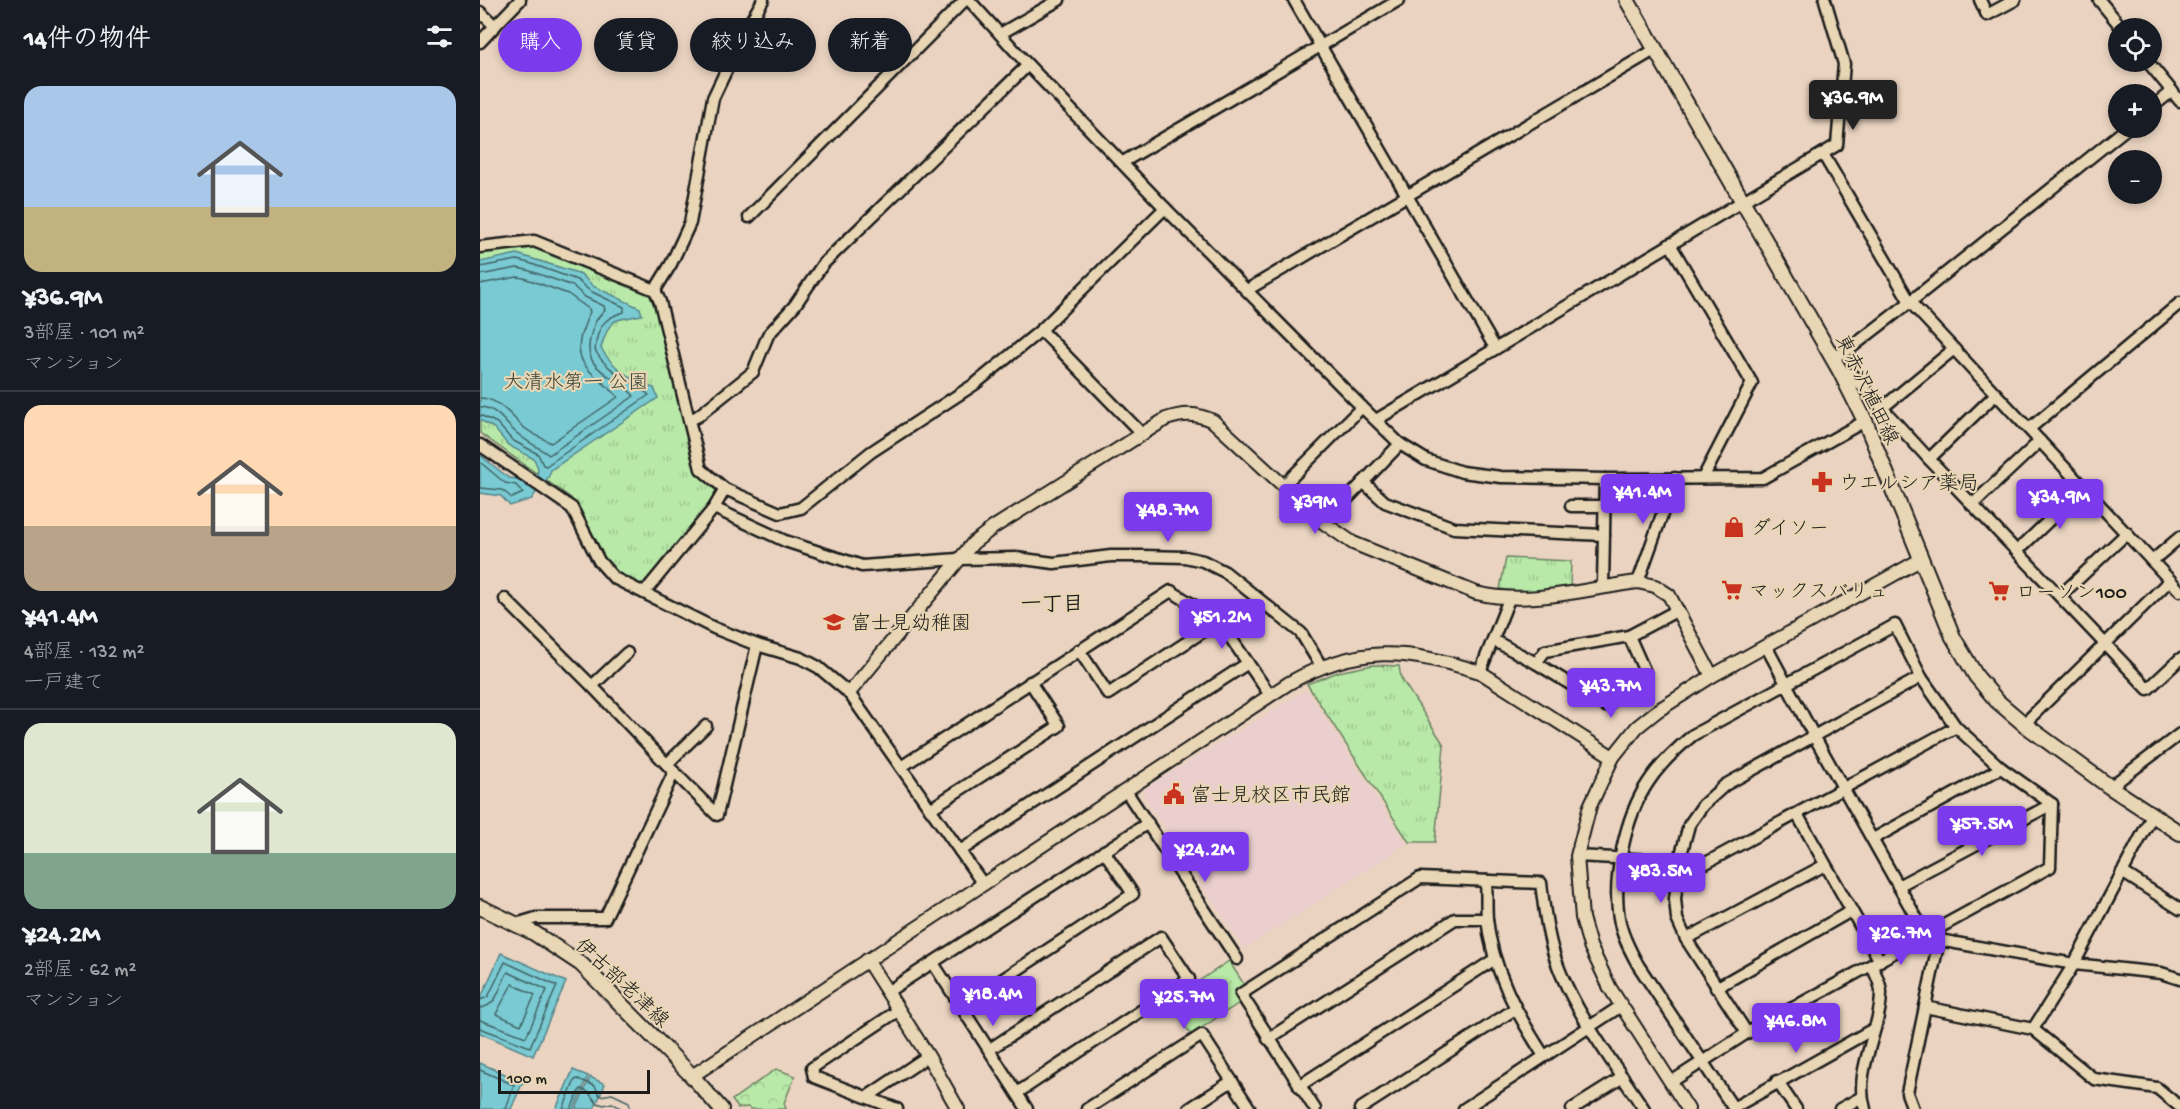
<!DOCTYPE html>
<html lang="ja">
<head>
<meta charset="utf-8">
<style>
  :root { --surface:#171b24; --page:#20242c; --text:#f1f3f6; --muted:#9ea1a6; --line:#363941; --accent:#7c3aed }
  body { margin:0; font-family:"Gochi Hand","Klee One",sans-serif; background:var(--page); color:var(--text); height:100vh; display:flex; flex-direction:column; font-size:22px; white-space:nowrap }
  * { box-sizing:border-box; margin:0 }
  p { font-size:20px; color:var(--muted) }
  .icon { flex:none; width:33px; height:33px; fill:none; stroke:currentColor; stroke-width:2; stroke-linecap:round; stroke-linejoin:round }
  .map { position:relative; flex:1; overflow:hidden }
  .side { display:flex; flex-direction:column; background:var(--surface); width:480px }
  .side>* { flex:none }
  .hud { position:absolute; left:18px; top:18px; width:570px; height:54px; display:flex; gap:12px }
  .fabs { position:absolute; left:1628px; top:18px; display:grid; gap:12px }
  .fabs a { display:grid; place-items:center; width:54px; height:54px; border-radius:50%; background:var(--surface); box-shadow:0 3px 9px #0003; font-size:30px }
  .scale { position:absolute; left:18px; bottom:15px; width:152px; box-sizing:border-box; padding-left:6px; border:3px solid #1c1c1c; border-top:0; font-size:16px; line-height:21px; white-space:nowrap; color:#1c1c1c; -webkit-text-stroke:4px #e9d6b4; paint-order:stroke }
  .price { position:absolute; translate:-50% -51px; padding:0 14px; border-radius:6px; background:var(--accent); color:#fff; font-size:20px; line-height:39px; filter:drop-shadow(0 2px 3px #0008) }
  .price::after { content:''; position:absolute; left:50%; top:36px; width:18px; height:14px; margin-left:-9px; background:inherit; clip-path:polygon(0 0,100% 0,50% 100%) }
  .price.selected { background:#222; color:#fff }
  ul { padding:0; list-style:none }
  li { display:grid; align-content:center; gap:12px; height:318px; padding:0 24px }
  li+li { border-top:2px solid var(--line) }
  li span { display:grid; place-items:center; height:186px; border-radius:18px; color:#555 }
  li>.icon { margin-inline-start:auto }
  span .icon { width:108px; height:108px; fill:#fffc; stroke-width:1 }
  li b { font-size:26px }
  h2 { display:flex; justify-content:space-between; align-items:center; height:72px; padding:0 24px; font-size:26px }
  .pill { padding:0 21px; border-radius:27px; background:var(--surface); box-shadow:0 3px 9px #0003; font-size:21px; line-height:54px }
  .pill.selected { background:var(--accent); color:#fff }
  main { display:flex; flex:1; min-height:0 }
  .map>svg:first-child { display:block }
  .built { fill:#ebcfce }
  .forest { fill:url(#forest-crowns); stroke:#6a8262; stroke-width:1.5 }
  .park { fill:url(#park-tufts); stroke:#6a8262; stroke-width:1.5 }
  .water { fill:#79cad2; stroke:#548489; stroke-width:1.5 }
  .lines { fill:none; stroke-linecap:round; stroke-linejoin:round }
  .shore { stroke:#416265; stroke-width:1.5 }
  .minor-casing { stroke:#1c1c1c; stroke-width:15 }
  .tertiary-casing { stroke:#1c1c1c; stroke-width:16 }
  .secondary-casing { stroke:#1c1c1c; stroke-width:18 }
  .minor { stroke:#e9d6b4; stroke-width:10 }
  .tertiary { stroke:#e9d6b4; stroke-width:12 }
  .secondary { stroke:#e9d6b4; stroke-width:14 }
  .labels { text-anchor:middle; stroke-width:4.5; stroke-linejoin:round; paint-order:stroke }
  .park-label { font-size:20px; fill:#3b4538; stroke:#e9d6b4 }
  .street-label { font-size:20px; fill:#1c1c1c; stroke:#e9d6b4 }
  .poi-label { font-size:20px; fill:#1c1c1c; stroke:#e9d6b4; text-anchor:start }
  .neighbourhood-label { font-size:21px; font-weight:bold; fill:#1c1c1c; stroke:#e9d6b4 }
</style>
</head>
<body>
<main>
<section class="side">
<h2>14件の物件<svg class="icon" aria-label="filters" viewBox="0 0 24 24"><path d="M4 7h16M4 17h16"/><circle cx="9" cy="7" r="2"/><circle cx="15" cy="17" r="2"/></svg></h2>
<ul>
<li><span style="background:linear-gradient(#a9c7e8 65%,#c2b280 0)"><svg class="icon" aria-label="home" viewBox="0 0 24 24"><path d="M3 11l9-7 9 7M6 9v11h12V9"/></svg></span><div><b>¥36.9M</b><p>3部屋 · 101 m²</p><p>マンション</p></div></li>
<li><span style="background:linear-gradient(#ffd9b3 65%,#b9a48a 0)"><svg class="icon" aria-label="home" viewBox="0 0 24 24"><path d="M3 11l9-7 9 7M6 9v11h12V9"/></svg></span><div><b>¥41.4M</b><p>4部屋 · 132 m²</p><p>一戸建て</p></div></li>
<li><span style="background:linear-gradient(#dfe7d0 70%,#7fa58c 0)"><svg class="icon" aria-label="home" viewBox="0 0 24 24"><path d="M3 11l9-7 9 7M6 9v11h12V9"/></svg></span><div><b>¥24.2M</b><p>2部屋 · 62 m²</p><p>マンション</p></div></li>
</ul>
</section>
<div class="map">
<svg width="1700" height="1109" viewBox="0 0 1700 1109">
  <defs>
    <pattern id="forest-crowns" width="20" height="18" patternUnits="userSpaceOnUse" patternTransform="scale(1.5)"><rect width="20" height="18" fill="#b9e9a8"/><path d="M2 6a3 3 0 1 1 6 0M12 15a3 3 0 1 1 6 0" fill="none" stroke="#9ec790"/></pattern>
    <pattern id="park-tufts" width="24" height="20" patternUnits="userSpaceOnUse" patternTransform="scale(1.5)"><rect width="24" height="20" fill="#b9e9a8"/><path d="M3 7l-1-3M5 7V3M7 7l1-3M15 17l-1-3M17 17v-4M19 17l1-3" fill="none" stroke="#9ec790"/></pattern>
  </defs>
  <rect width="100%" height="100%" fill="#ead3c0"/>
  <filter id="ink" filterUnits="userSpaceOnUse"><feTurbulence type="fractalNoise" baseFrequency=".0167" numOctaves="2"/><feDisplacementMap in="SourceGraphic" scale="12" xChannelSelector="R" yChannelSelector="G"/><feConvolveMatrix kernelMatrix="1 2 1 2 8 2 1 2 1" color-interpolation-filters="sRGB"/></filter>
  <g filter="url(#ink)">
    <path class="built" d="M827,690L926,844L764,949L663,794L665,788Z"/>
    <path class="forest" d="M296,1069L315,1076L304,1103L306,1109H270L268,1107L258,1108L252,1100Z"/>
    <g class="park">
      <path d="M54,244L171,293L178,303L217,473L235,487L238,493L161,586L139,574L127,562L91,498L0,433V252Z"/>
      <path d="M1026,558L1091,561L1090,586L1050,593L1020,589Z"/>
      <path d="M893,665L919,666L921,678L964,745L955,842H929L827,684L858,672Z"/>
      <path d="M749,961L765,986L754,994L759,1003L711,1035L689,1001Z"/>
    </g>
    <g class="water">
      <path d="M37,254L101,274L113,286L160,308L162,315C132,321 130,317 121,348C131,366 154,383 174,388L178,398L71,470C69,482 57,488 52,499L30,506L21,496L0,493V455L29,478L38,479L48,487L57,479L58,468L54,459L28,445L14,428L0,420V262Z"/>
      <path d="M21,953L86,982L53,1056L0,1033V1000Z"/>
      <path d="M0,1063L43,1082L31,1109H0Z"/>
      <path d="M93,1070L108,1076L94,1109H76Z"/>
      <path d="M110,1077L125,1084L114,1109H96Z"/>
    </g>
    <g class="lines">
      <g class="shore">
        <path d="M0,267L37,260L49,263L97,280L110,291L144,307V312C123,318 117,328 115,350C127,373 152,380 169,395L66,466L63,465L58,454L32,440L17,423L0,415"/>
        <path d="M0,275L37,268L47,270L93,286L105,297L124,306L125,310C116,318 114,324 111,335C100,371 136,375 154,396L69,455C60,448 47,442 38,434C25,425 19,408 0,407"/>
        <path d="M0,284L37,277L44,278L88,294L109,309L110,312C106,319 104,327 101,335C92,369 120,376 138,397L71,443C62,438 50,433 42,426C29,414 20,399 0,398"/>
        <path d="M0,462L25,483L36,485L43,493L32,498L22,490L0,488"/>
        <path d="M32,984L55,995L41,1025L16,1014Z"/>
        <path d="M0,1000L8,997L25,962L77,986L50,1047L0,1028"/>
        <path d="M0,1008C19,1006 19,985 28,972L67,990L46,1037L0,1020"/>
        <path d="M0,1070L34,1085L26,1109"/>
        <path d="M83,1109L95,1080L98,1079L115,1086L120,1096L132,1094L149,1102L150,1109"/>
        <path d="M91,1109L99,1091L101,1089L108,1092L117,1103L124,1105L132,1103L142,1109"/>
      </g>
      <defs>
        <g id="minor">
          <path d="M489,0L548,65L685,208L882,407L920,444L946,460L982,472L1021,477L1125,479L1283,478L1385,421"/>
          <path d="M814,0L1015,348"/>
          <path d="M1500,0L1507,15L1535,0"/>
          <path d="M1619,0L1642,28"/>
          <path d="M0,12L15,26L40,0"/>
          <path d="M520,34L579,0"/>
          <path d="M0,42L15,26"/>
          <path d="M1668,62L1700,101"/>
          <path d="M1671,108L1692,91"/>
          <path d="M1343,154L1430,302L1700,591"/>
          <path d="M643,162L919,0"/>
          <path d="M269,217L485,0"/>
          <path d="M1190,244L1272,383L1223,478"/>
          <path d="M0,247L54,241L175,290L180,302L221,469L245,489L300,513L321,508L391,452L495,384L561,330L685,208"/>
          <path d="M175,290L191,264L210,223L233,98L265,31L283,0"/>
          <path d="M767,290L1176,49"/>
          <path d="M561,330L662,434"/>
          <path d="M1352,358L1368,350L1430,302L1647,128"/>
          <path d="M1360,371L1371,374L1449,459L1668,689L1700,659"/>
          <path d="M1401,409L1474,349"/>
          <path d="M210,420L218,416L273,372L288,335L315,305L343,264L548,65"/>
          <path d="M896,420L1357,145L1364,64L1345,0"/>
          <path d="M1549,429L1700,303"/>
          <path d="M0,445L92,508L119,561L134,578L234,628L277,645L321,658L338,667L369,693L503,884"/>
          <path d="M1449,459L1516,394"/>
          <path d="M883,482L905,502L974,528L1124,535"/>
          <path d="M804,485L882,407"/>
          <path d="M1492,505L1560,441"/>
          <path d="M1091,506H1124"/>
          <path d="M234,508L305,541L382,566L478,559L536,558L574,563L631,556H663L705,557L723,561L745,572L821,633L841,666"/>
          <path d="M844,523L920,444"/>
          <path d="M1537,551L1604,487"/>
          <path d="M1672,561L1700,537"/>
          <path d="M1158,582L1195,478"/>
          <path d="M1123,586L1125,479"/>
          <path d="M164,593L234,508L245,489"/>
          <path d="M1580,596L1647,533"/>
          <path d="M25,599L112,686L194,772"/>
          <path d="M1013,640L1056,663L1126,706L1165,672L1149,636L1198,610"/>
          <path d="M1286,646L1334,736L1446,935L1459,940L1594,964L1681,973L1700,979"/>
          <path d="M599,650L628,694L739,621"/>
          <path d="M1056,663L1065,651L1149,636"/>
          <path d="M1000,672L1029,599"/>
          <path d="M112,686L147,653"/>
          <path d="M1544,724L1690,580"/>
          <path d="M187,764L226,726"/>
          <path d="M421,767L691,591L739,621L790,695"/>
          <path d="M1630,787L1700,734"/>
          <path d="M646,791L757,959"/>
          <path d="M450,809L579,726L550,682"/>
          <path d="M1317,814L1400,961"/>
          <path d="M1393,839L1521,768"/>
          <path d="M480,851L768,663"/>
          <path d="M1097,856L1226,863L1476,727"/>
          <path d="M1642,872L1700,909"/>
          <path d="M1006,881C1007,894 1006,906 1007,919C1012,969 1037,1014 1064,1056"/>
          <path d="M1418,886L1572,804"/>
          <path d="M36,924L56,918H125L194,772L237,815L277,645"/>
          <path d="M1206,939L1345,865"/>
          <path d="M453,963L547,1109"/>
          <path d="M1236,988L1371,911"/>
          <path d="M407,992L668,823"/>
          <path d="M482,1006L653,894L624,851"/>
          <path d="M1445,1007L1553,1029L1614,1079L1677,1088L1700,1107"/>
          <path d="M1553,1029L1594,964L1672,816"/>
          <path d="M1267,1033L1206,939L1197,919L1195,899L1199,862L1209,825L1223,805L1245,785L1441,677"/>
          <path d="M788,1039L975,919H1007"/>
          <path d="M510,1049L681,937L709,979L537,1093"/>
          <path d="M1297,1081L1316,1109"/>
          <path d="M1191,1082L1267,1033L1570,867L1572,804"/>
          <path d="M819,1086L1015,959"/>
          <path d="M387,1097L448,1056"/>
          <path d="M1253,1108L1395,1028"/>
          <path d="M417,1109L334,1077L332,1068L419,1010"/>
          <path d="M607,1109L722,1035L770,1109"/>
          <path d="M709,1109L752,1081"/>
          <path d="M835,1109L761,994L940,878L1061,883C1064,906 1066,928 1073,951C1088,1004 1133,1062 1164,1109"/>
          <path d="M880,1109L1035,1009"/>
          <path d="M984,1109L1141,1006"/>
          <path d="M1092,1109L1143,1077"/>
          <path d="M1254,1109L1158,965C1151,952 1143,938 1140,923C1131,881 1145,816 1169,781C1181,763 1196,749 1213,735L1415,625L1441,677L1476,727L1521,768L1572,804"/>
          <path d="M1360,1109L1382,1097"/>
          <path d="M1385,1109C1373,1071 1401,1031 1401,992C1401,984 1395,973 1392,966"/>
          <path d="M1433,1109L1427,1093L1459,940"/>
        </g>
        <g id="tertiary">
          <path d="M369,693L493,543L514,527L686,419C704,413 716,413 733,421L844,523L873,543L996,593C1051,606 1103,589 1158,582L1175,586L1189,595L1232,676"/>
          <path d="M387,960L448,1056L478,1109"/>
          <path d="M212,1076L809,683C878,644 927,649 1000,672L1133,757"/>
          <path d="M1208,1109L1130,988L1110,946L1102,918L1097,856L1110,806L1133,757L1157,727L1177,711L1232,676L1440,560"/>
        </g>
        <g id="secondary">
          <path d="M1147,0L1360,371L1385,421L1473,637L1496,676L1517,701L1544,724L1630,787L1700,833"/>
          <path d="M0,907L54,933L101,964L212,1076L241,1109"/>
        </g>
      </defs>
      <use href="#minor" class="minor-casing"/>
      <use href="#tertiary" class="tertiary-casing"/>
      <use href="#secondary" class="secondary-casing"/>
      <use href="#minor" class="minor"/>
      <use href="#tertiary" class="tertiary"/>
      <use href="#secondary" class="secondary"/>
    </g>
  </g>
  <defs>
    <symbol id="pharmacy-bare" viewBox="-9 -9 18 18"><path d="M-2-6h4v4h4v4h-4v4h-4v-4h-4v-4h4Z" fill="#c8321e" stroke="#e9d6b4" stroke-width="2.5" paint-order="stroke"/></symbol>
    <symbol id="shop-bare" viewBox="-9 -9 18 18"><path d="M-5-2.5h2.3a2.7 3.5 0 0 1 5.4 0H5L5.5 6h-11ZM-1.5-2.5h3a1.5 2.3 0 0 0-3 0Z" fill="#c8321e" stroke="#e9d6b4" stroke-width="2.5" paint-order="stroke"/></symbol>
    <symbol id="supermarket-bare" viewBox="-9 -9 18 18"><path d="M-6-5.5h2.5l.6 2H6L4.5 2H-2.5L-4.4-4H-6ZM-1.5 3.2a1.3 1.3 0 1 0 .1 0ZM3 3.2a1.3 1.3 0 1 0 .1 0Z" fill="#c8321e" stroke="#e9d6b4" stroke-width="2.5" paint-order="stroke"/></symbol>
    <symbol id="school-bare" viewBox="-9 -9 18 18"><path d="M0-5L7-2L0 1L-7-2ZM-4 1L0 2.5L4 1V4Q0 6-4 4Z" fill="#c8321e" stroke="#e9d6b4" stroke-width="2.5" paint-order="stroke"/></symbol>
    <symbol id="civic-bare" viewBox="-9 -9 18 18"><path d="M-.6-6.5H3V-4.5H.6V-3L4-1V1h2V6H-6V1h2V-1L-.6-3ZM-1.2 2.5V6h2.4V2.5Z" fill="#c8321e" stroke="#e9d6b4" stroke-width="2.5" paint-order="stroke"/></symbol>
  </defs>
  <g fill-rule="evenodd">
    <use href="#pharmacy-bare" x="1327" y="467" width="30" height="30"/>
    <use href="#shop-bare" x="1239" y="512" width="30" height="30"/>
    <use href="#supermarket-bare" x="1237" y="575" width="30" height="30"/>
    <use href="#supermarket-bare" x="1504" y="576" width="30" height="30"/>
    <use href="#school-bare" x="339" y="607" width="30" height="30"/>
    <use href="#civic-bare" x="679" y="779" width="30" height="30"/>
  </g>
  <g class="labels">
    <g class="park-label">
      <text x="96" y="388">大清水第一 公園</text>
    </g>
    <g class="street-label">
      <text transform="translate(1388 389) rotate(64)" y="7">東赤沢植田線</text>
      <text transform="translate(143 982) rotate(43)" y="7">伊古部老津線</text>
    </g>
    <g class="poi-label">
      <text x="1359" y="489">ウエルシア薬局</text>
      <text x="1271" y="534">ダイソー</text>
      <text x="1269" y="597">マックスバリュ</text>
      <text x="1536" y="598">ローソン100</text>
      <text x="371" y="629">富士見幼稚園</text>
      <text x="711" y="801">富士見校区市民館</text>
    </g>
    <g class="neighbourhood-label">
      <text x="572" y="610">一丁目</text>
    </g>
  </g>
</svg>
<div class="fabs">
<a><svg class="icon" aria-label="locate" viewBox="0 0 24 24"><circle cx="12" cy="12" r="6"/><path d="M12 2v4M12 18v4M2 12h4M18 12h4"/></svg></a>
<a>+</a>
<a>−</a>
</div>
<div class="scale">100 m</div>
<b class="price selected" style="left:1373px;top:131px">¥36.9M</b>
<b class="price" style="left:1163px;top:525px">¥41.4M</b>
<b class="price" style="left:1580px;top:530px">¥34.9M</b>
<b class="price" style="left:835px;top:535px">¥39M</b>
<b class="price" style="left:688px;top:543px">¥48.7M</b>
<b class="price" style="left:742px;top:650px">¥51.2M</b>
<b class="price" style="left:1131px;top:719px">¥43.7M</b>
<b class="price" style="left:1502px;top:857px">¥57.5M</b>
<b class="price" style="left:725px;top:883px">¥24.2M</b>
<b class="price" style="left:1181px;top:904px">¥83.5M</b>
<b class="price" style="left:1421px;top:966px">¥26.7M</b>
<b class="price" style="left:513px;top:1027px">¥18.4M</b>
<b class="price" style="left:704px;top:1030px">¥25.7M</b>
<b class="price" style="left:1316px;top:1054px">¥46.8M</b>
<div class="hud">
<a class="pill selected">購入</a>
<a class="pill">賃貸</a>
<a class="pill">絞り込み</a>
<a class="pill">新着</a>
</div>
</div>
</main>
</body>
</html>
